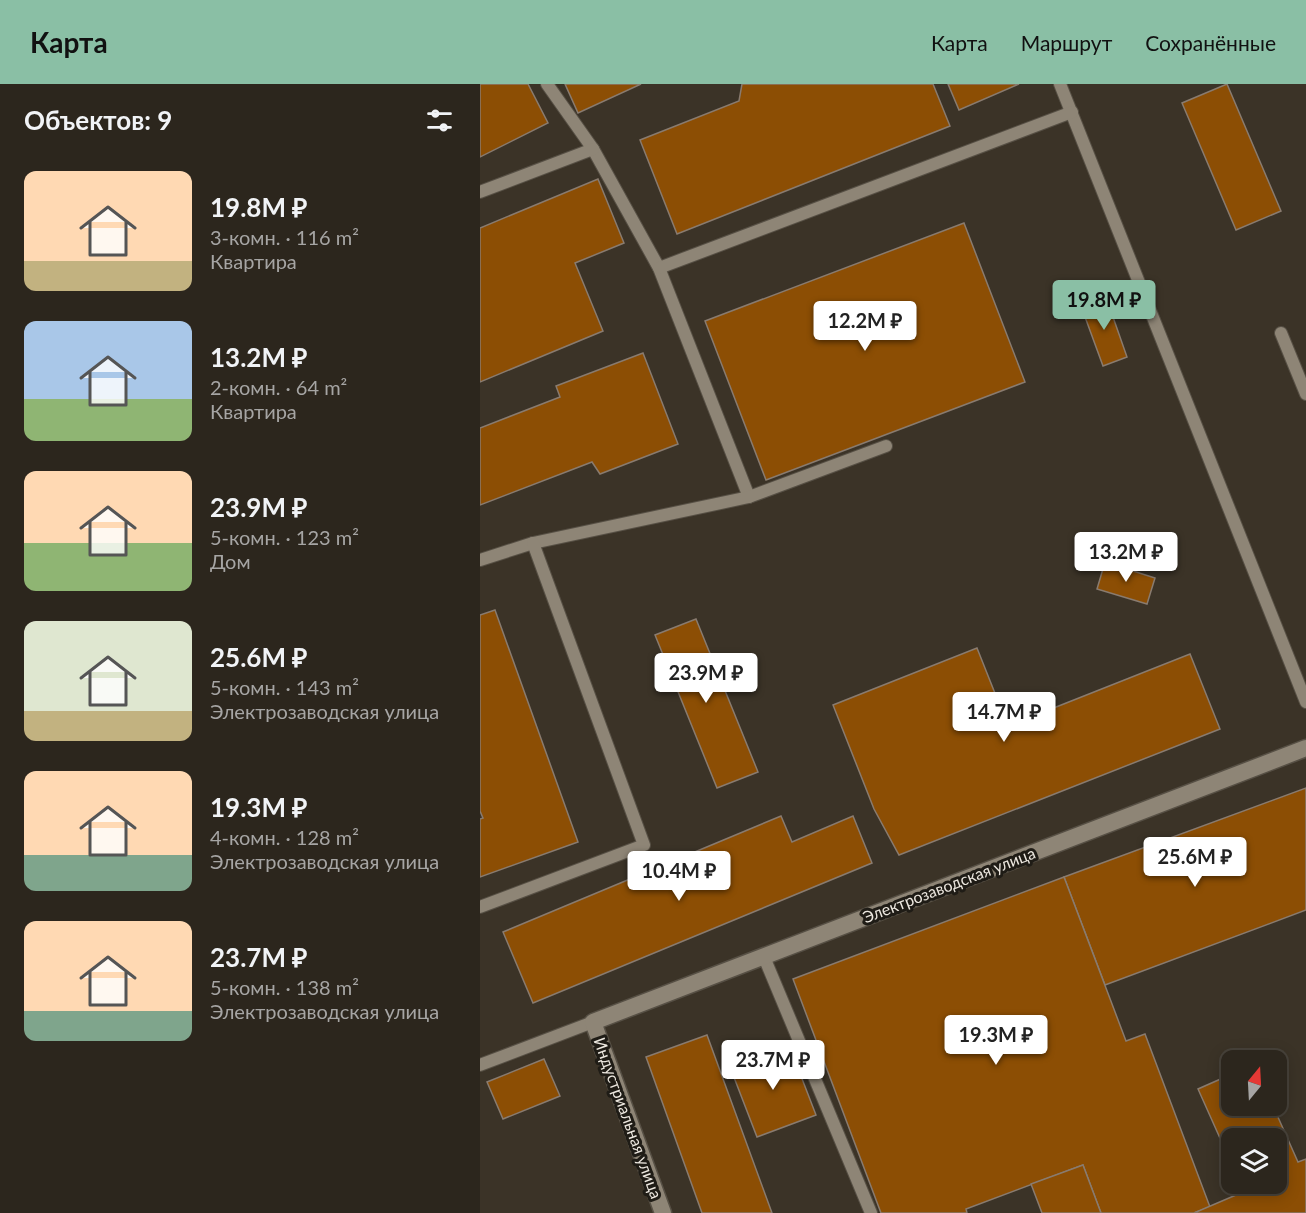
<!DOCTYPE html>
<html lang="ru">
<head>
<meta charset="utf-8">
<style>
  :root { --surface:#2c261d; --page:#342e26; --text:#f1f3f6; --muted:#a6a5a4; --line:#48433b; --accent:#8abfa5 }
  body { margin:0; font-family:Lato,sans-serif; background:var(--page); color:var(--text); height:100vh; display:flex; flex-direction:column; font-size:22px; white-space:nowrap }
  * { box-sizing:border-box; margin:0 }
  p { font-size:20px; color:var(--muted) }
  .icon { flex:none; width:33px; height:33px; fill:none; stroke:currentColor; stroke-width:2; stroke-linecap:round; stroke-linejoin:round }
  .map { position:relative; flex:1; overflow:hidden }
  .sheet { display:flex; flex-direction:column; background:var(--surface); width:480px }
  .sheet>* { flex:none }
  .needle { width:39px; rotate:18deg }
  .buttons { position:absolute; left:741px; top:966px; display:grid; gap:12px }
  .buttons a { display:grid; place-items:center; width:66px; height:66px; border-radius:12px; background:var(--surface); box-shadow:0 3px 15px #0003,0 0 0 2px var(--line); font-size:30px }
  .price { position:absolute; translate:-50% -51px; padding:0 14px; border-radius:6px; background:#fff; color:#222; font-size:20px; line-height:39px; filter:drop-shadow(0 2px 3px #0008) }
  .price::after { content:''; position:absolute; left:50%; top:36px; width:18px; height:14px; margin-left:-9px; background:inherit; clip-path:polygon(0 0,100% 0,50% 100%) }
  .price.current { background:var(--accent); color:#111 }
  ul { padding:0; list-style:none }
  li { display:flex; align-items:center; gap:18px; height:150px; padding:0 24px }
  li span { display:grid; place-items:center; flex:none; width:168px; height:120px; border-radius:12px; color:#555 }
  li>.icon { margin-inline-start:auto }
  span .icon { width:72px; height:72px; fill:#fffc; stroke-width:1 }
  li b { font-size:26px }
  h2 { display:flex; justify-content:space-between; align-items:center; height:72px; padding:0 24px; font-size:26px }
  header { display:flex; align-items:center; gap:36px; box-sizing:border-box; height:84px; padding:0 30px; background:var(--accent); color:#111 }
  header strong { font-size:28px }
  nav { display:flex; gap:33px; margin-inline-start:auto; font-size:21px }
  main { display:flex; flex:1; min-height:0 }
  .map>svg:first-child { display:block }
  .building { fill:#8c4e04; stroke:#897b6f; stroke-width:1.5 }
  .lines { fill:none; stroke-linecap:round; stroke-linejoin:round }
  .service-casing { stroke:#575045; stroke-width:14 }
  .minor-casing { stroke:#575045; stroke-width:19 }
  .service { stroke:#8e8576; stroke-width:12 }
  .minor { stroke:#8e8576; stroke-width:16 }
  .labels { text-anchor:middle; stroke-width:6; stroke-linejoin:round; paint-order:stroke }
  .street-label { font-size:16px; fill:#ede8e0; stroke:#1f1c16 }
</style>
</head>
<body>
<header>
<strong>Карта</strong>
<nav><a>Карта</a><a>Маршрут</a><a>Сохранённые</a></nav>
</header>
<main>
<section class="sheet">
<h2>Объектов: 9<svg class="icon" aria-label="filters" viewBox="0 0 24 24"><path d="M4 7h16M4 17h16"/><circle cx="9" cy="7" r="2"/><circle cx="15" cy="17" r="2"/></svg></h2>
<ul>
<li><span style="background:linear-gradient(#ffd9b3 75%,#c2b280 0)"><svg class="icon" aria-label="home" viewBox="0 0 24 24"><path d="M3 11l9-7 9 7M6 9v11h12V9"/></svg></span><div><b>19.8M ₽</b><p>3-комн. · 116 m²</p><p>Квартира</p></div></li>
<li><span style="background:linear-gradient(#a9c7e8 65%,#8fb573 0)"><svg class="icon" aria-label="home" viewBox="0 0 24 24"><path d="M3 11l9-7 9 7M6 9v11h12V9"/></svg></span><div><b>13.2M ₽</b><p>2-комн. · 64 m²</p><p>Квартира</p></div></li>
<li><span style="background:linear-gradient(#ffd9b3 60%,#8fb573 0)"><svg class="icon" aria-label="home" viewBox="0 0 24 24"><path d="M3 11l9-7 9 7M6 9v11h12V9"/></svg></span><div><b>23.9M ₽</b><p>5-комн. · 123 m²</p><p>Дом</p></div></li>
<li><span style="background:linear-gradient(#dfe7d0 75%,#c2b280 0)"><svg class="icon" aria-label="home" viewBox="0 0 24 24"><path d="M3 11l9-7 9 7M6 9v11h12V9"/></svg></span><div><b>25.6M ₽</b><p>5-комн. · 143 m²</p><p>Электрозаводская улица</p></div></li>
<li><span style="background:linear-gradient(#ffd9b3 70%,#7fa58c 0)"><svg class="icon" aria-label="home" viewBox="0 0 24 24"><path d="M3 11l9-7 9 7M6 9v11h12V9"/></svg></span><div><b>19.3M ₽</b><p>4-комн. · 128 m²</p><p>Электрозаводская улица</p></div></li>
<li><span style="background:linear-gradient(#ffd9b3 75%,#7fa58c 0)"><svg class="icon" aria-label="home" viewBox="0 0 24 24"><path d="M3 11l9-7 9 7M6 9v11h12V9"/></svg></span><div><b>23.7M ₽</b><p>5-комн. · 138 m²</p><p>Электрозаводская улица</p></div></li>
</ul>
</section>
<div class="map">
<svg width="826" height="1129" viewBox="0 0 826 1129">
  <rect width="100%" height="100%" fill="#3b3327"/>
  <g class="building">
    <path d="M0,0H48L68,39L0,73Z"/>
    <path d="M85,0H161L98,29Z"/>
    <path d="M262,0H453L470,42L197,150L160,56L259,17Z"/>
    <path d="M468,0H539L479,26Z"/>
    <path d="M747,0L801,127L756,146L702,19Z"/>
    <path d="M118,95L144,159L95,179L123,247L0,298V144Z"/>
    <path d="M484,139L545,298L286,396L225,237Z"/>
    <path d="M626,213L647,273L623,282L601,222Z"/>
    <path d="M163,269L198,360L120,390L112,378L0,421V344L80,313L76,302Z"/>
    <path d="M625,478L675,494L667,520L617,505Z"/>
    <path d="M15,526L98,758L0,793V735L3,734L0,727V531Z"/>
    <path d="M216,535L278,688L237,704L175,551Z"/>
    <path d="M497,564L528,642L710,570L740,645L419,771L394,725L353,621Z"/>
    <path d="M826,704V826L625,901L584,793Z"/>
    <path d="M301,732L312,758L373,732L392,779L53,919L23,848Z"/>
    <path d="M584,793L646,957L665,950L730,1123L714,1129H621L603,1081L486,1125L487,1129H401L313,895Z"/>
    <path d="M227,951L292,1129H222L166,973Z"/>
    <path d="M309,961L336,1031L277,1053L250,983Z"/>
    <path d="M64,975L80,1012L23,1035L7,998Z"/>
    <path d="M752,990V1022H793L818,1078L826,1075V1129H714L763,1108L760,1100H796V1054H752V1081L718,1005Z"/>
    <path d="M603,1081L621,1129H562L551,1100Z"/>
  </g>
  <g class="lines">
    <defs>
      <g id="service">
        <path d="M67,0L113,65L179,184L269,413"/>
        <path d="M580,0L826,618"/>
        <path d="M0,108L113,65"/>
        <path d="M179,184L592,28"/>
        <path d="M801,249L826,310"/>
        <path d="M0,476L53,459L269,413L406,362"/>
        <path d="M0,823L164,761L53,459"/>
        <path d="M284,873L391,1129"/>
        <path d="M0,981L113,938"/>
      </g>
      <path id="minor" d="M183,1129L113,938L826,664"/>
    </defs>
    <use href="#service" class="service-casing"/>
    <use href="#minor" class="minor-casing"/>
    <use href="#service" class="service"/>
    <use href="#minor" class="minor"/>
  </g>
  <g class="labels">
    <g class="street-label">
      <text transform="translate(469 801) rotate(-21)" y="6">Электрозаводская улица</text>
      <text transform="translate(148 1034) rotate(70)" y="6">Индустриальная улица</text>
    </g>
  </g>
</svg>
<div class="buttons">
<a><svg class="needle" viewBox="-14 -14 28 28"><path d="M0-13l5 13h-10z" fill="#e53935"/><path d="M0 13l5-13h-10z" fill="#a6a5a4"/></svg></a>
<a><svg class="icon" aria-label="layers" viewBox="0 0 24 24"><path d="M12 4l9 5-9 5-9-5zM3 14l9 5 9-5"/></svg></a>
</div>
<b class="price current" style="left:624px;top:247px">19.8M ₽</b>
<b class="price" style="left:385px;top:268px">12.2M ₽</b>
<b class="price" style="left:646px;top:499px">13.2M ₽</b>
<b class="price" style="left:226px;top:620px">23.9M ₽</b>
<b class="price" style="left:524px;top:659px">14.7M ₽</b>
<b class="price" style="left:715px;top:804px">25.6M ₽</b>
<b class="price" style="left:199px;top:818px">10.4M ₽</b>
<b class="price" style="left:516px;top:982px">19.3M ₽</b>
<b class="price" style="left:293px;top:1007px">23.7M ₽</b>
</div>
</main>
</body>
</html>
